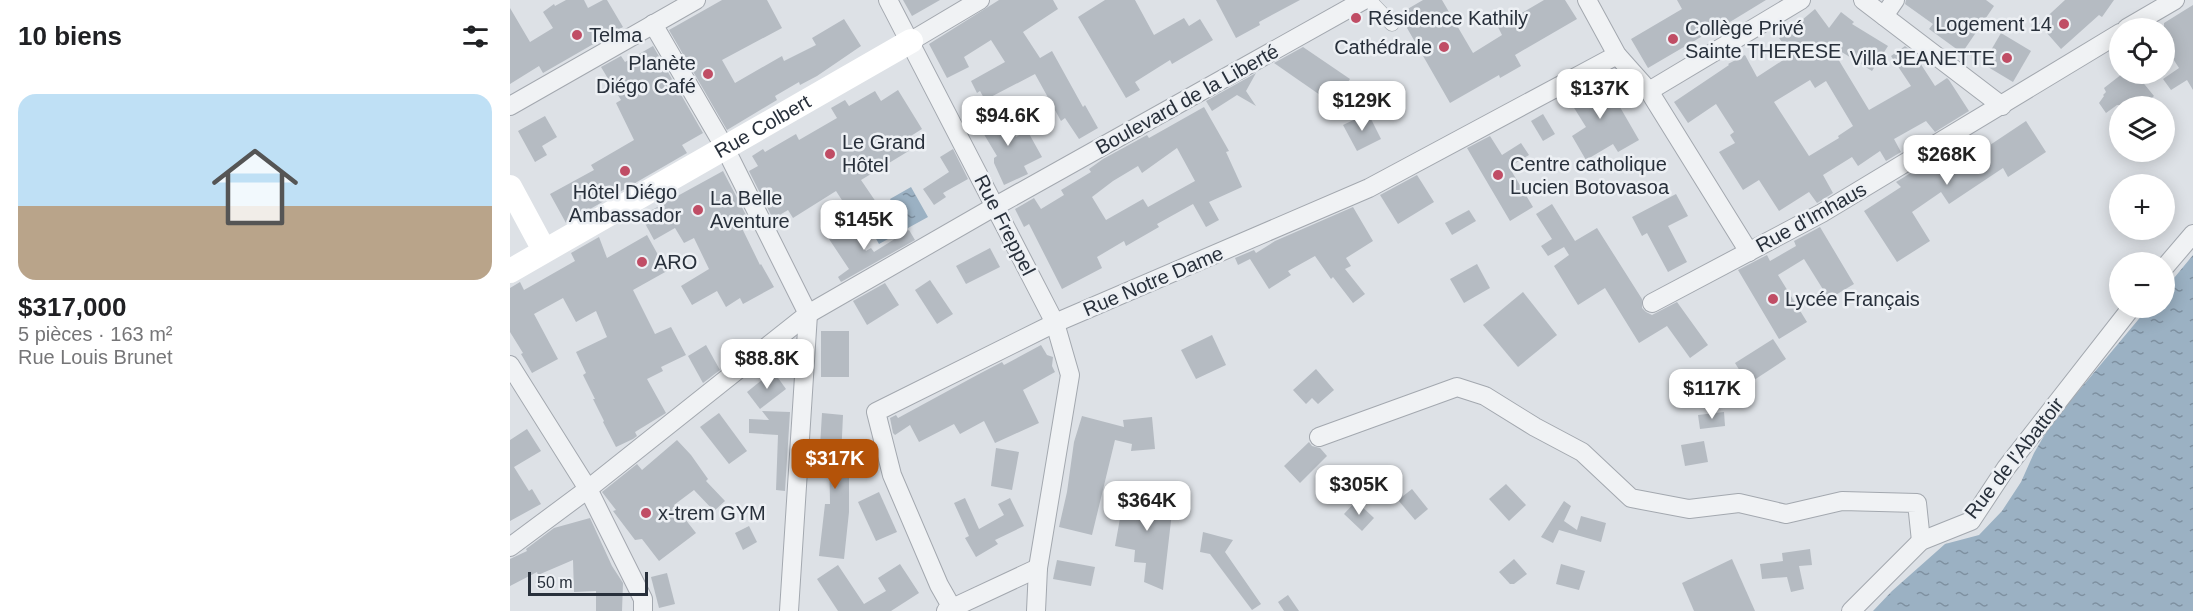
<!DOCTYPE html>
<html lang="fr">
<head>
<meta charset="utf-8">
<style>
  :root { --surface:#fff; --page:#f6f6f6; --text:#202124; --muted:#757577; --accent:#b45309 }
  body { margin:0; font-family:Arial,sans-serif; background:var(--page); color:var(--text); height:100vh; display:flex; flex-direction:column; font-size:22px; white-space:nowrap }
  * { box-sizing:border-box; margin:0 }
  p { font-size:20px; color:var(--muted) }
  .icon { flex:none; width:33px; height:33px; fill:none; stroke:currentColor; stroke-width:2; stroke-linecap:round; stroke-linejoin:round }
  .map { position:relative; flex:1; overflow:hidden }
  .side { display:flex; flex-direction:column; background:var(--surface); width:510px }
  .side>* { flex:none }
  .tools { position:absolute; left:1599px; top:18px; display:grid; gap:12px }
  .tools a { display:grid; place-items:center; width:66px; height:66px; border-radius:50%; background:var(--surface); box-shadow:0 3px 15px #0003; font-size:30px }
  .scale { position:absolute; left:18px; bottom:15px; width:120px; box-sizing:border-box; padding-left:6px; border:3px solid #28303b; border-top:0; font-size:16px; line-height:21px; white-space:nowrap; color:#28303b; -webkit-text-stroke:4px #edf0f4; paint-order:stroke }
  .price { position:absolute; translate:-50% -51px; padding:0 14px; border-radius:12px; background:#fff; color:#222; font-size:20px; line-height:39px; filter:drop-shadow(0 2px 3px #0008) }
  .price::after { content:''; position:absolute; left:50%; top:36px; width:18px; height:14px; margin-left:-9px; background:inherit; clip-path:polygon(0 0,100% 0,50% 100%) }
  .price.selected { background:var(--accent); color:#fff }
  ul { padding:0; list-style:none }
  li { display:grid; align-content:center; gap:12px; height:318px; padding:0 18px }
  li span { display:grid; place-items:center; height:186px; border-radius:18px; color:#555 }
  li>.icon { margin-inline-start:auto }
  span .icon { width:108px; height:108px; fill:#fffc; stroke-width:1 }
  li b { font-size:26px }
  h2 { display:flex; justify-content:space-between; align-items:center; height:72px; padding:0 18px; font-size:26px }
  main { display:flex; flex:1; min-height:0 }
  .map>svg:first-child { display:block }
  .water { fill:url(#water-ripples) }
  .building { fill:#b5bbc2; fill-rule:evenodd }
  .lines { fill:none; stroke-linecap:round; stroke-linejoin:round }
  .pedestrian-casing { stroke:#a3a8af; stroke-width:15 }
  .minor-casing { stroke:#a3a8af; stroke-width:20 }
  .pedestrian { stroke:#f0f2f4; stroke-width:14 }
  .minor { stroke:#f0f2f4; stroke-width:18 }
  .secondary { stroke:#fff; stroke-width:24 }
  .poi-dot { fill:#c04d65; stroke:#edf0f4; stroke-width:2 }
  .labels { text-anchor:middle; stroke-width:5; stroke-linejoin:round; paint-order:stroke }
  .poi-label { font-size:20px; fill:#28303b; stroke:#edf0f4; text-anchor:start }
  .street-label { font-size:20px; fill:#28303b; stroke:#edf0f4 }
</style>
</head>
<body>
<main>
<section class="side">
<h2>10 biens<svg class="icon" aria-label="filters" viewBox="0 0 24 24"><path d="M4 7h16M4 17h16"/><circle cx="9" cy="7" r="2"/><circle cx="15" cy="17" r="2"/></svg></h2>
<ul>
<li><span style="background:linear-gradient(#bfe0f5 60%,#b9a48a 0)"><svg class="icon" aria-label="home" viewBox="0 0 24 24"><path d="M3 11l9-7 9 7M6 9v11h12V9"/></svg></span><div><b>$317,000</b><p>5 pièces · 163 m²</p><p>Rue Louis Brunet</p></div></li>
</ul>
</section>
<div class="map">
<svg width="1683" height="611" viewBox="0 0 1683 611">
  <defs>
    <pattern id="water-ripples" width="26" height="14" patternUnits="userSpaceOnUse" patternTransform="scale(1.5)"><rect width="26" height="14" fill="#9bb1c3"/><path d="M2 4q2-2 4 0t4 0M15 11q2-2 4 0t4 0" fill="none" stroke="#7e90a0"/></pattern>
  </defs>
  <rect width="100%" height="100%" fill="#dde1e6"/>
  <g class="water">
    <path d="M401,187L418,217L369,244L357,223L385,208L380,199Z"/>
    <path d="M1683,255V611H1363L1382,591L1435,544L1469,535L1492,511L1511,482L1524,453L1541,424L1638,308H1654L1655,289Z"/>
  </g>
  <g class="building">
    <path d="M56,0H74L78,8L93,0H97L113,27L33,73L29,66L0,84V8L20,42L43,28L33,12L44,4L45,6Z"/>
    <path d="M212,0H257L272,28L212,60L225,83L272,56L274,61L306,45L302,38L334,19L351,46L307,76L290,85L289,82L265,96L267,100L217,130L159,30Z"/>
    <path d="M393,0H430L402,16Z"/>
    <path d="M489,0H543L548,9L513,32L530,58L542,51L573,107L575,105L588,128L569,139L555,118L551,121L525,74L475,100L470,91L467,93L461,81L495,62L481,40L454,57L459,67L437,78L419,44Z"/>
    <path d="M595,0H625L644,35L674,18L679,26L690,19L703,40L662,64L660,60L625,82L630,90L616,98L568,17Z"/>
    <path d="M706,0H790L749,22L750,25L726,38Z"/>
    <path d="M913,0H932L963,53L992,35L988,27L1034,0H1055L1067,19L1005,55L1011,66L990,78L989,75L940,103L889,14Z"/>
    <path d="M1167,0H1256L1197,36L1196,34L1138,68L1121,39L1172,9Z"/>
    <path d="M1396,0H1476L1484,6L1452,53L1419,29L1423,24L1395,4Z"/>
    <path d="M1555,0H1604L1592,17L1589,15L1551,49L1529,24Z"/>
    <path d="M1683,5V90L1677,80L1661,90L1653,79L1669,68L1654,45V23Z"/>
    <path d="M1305,9L1319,28L1331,12L1344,22L1342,24L1378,46L1362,71L1319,44L1359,110L1401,86L1381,56L1395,46L1403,52L1425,86L1437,78L1439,80L1459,111L1425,132L1416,121L1384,139L1391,152L1376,161L1370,151L1348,166L1342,157L1313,175L1323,193L1307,203L1299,192L1269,211L1249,180L1233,190L1209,152L1225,143L1220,135L1224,132L1206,104L1178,123L1164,102L1219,65L1218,64L1235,55L1247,77L1281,55L1269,38L1293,21L1292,20ZM1300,80L1305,88L1316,81L1343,126L1328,136L1329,138L1299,156L1264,102Z"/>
    <path d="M1491,33L1521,51L1503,82L1473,64Z"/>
    <path d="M143,46L193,133L172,145L177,153L56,223L40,194L84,170L81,165L124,140L106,103L111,100L91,67L111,56L115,62Z"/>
    <path d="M793,47L840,79L823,104L764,63Z"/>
    <path d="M746,73L736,91L746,106L727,95L702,111L696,101Z"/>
    <path d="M1612,74H1626L1644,96L1632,106L1607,105L1596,113L1589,103L1594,96L1593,95L1596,92L1594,88Z"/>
    <path d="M1092,76L1129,140L1108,152L1103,144L1076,160L1062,136L1076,127L1056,95Z"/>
    <path d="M388,90L412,129L396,139L402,149L351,180L366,202L343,217L326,191L283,218L278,210L263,219L239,171L248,166L242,156L253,149L255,152L286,134L289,140L327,118L321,108L335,100L339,106L365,91L371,101Z"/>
    <path d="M694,107L719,151L716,152L732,187L699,202L709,220L696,227L683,204L647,224L649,227L616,246L614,241L587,257L592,268L552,289L519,224L514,227L505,209L524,198L531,209L554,195L551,190L581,172L579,169L593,159L637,135L639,138ZM667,148L685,181L638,207L633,199L596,220L582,197L603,181L628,166L632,173Z"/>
    <path d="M489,108L506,137L517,130L532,157L514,166L518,174L494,185L484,163V158L487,156L466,121Z"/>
    <path d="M858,113L871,139L847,151L833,125Z"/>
    <path d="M1033,114L1045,134L1033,141L1021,121Z"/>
    <path d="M35,116L47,137L32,146L37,155L25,162L8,131Z"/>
    <path d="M1516,121L1536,152L1498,177L1493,168L1439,204L1431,192L1402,212L1420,241L1387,262L1354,211L1391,187L1386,182L1430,155L1435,162L1463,144L1468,153Z"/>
    <path d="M980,136L992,155L1011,143L1019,155L999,167L1023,207L1000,221L957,148Z"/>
    <path d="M443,149L458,179L433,193L436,197L424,205L413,189L439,172L430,157Z"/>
    <path d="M213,171L236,215L228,220L250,265L251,264L264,287L233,304L230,298L216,307L207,291L182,305L171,286L199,269L184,238L174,243L165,228L144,240L131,216Z"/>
    <path d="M907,175L924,202L888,224L870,195Z"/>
    <path d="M1166,194L1178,216L1158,226L1177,262L1158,272L1137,233L1132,236L1122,217Z"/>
    <path d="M1042,204L1065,241L1087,228L1132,299V308L1136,312L1142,315L1167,302L1198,345L1180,358L1157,326L1129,343L1095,288L1068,305L1044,266L1059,255L1054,247L1038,256L1031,246L1042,239L1026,214Z"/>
    <path d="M843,207L863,241L836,258L841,266L835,269L855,294L843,303L823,277L821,279L805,256L778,271L781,275L759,289L740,259L728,265L725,258L744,250L746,253L765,241Z"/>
    <path d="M959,210L966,221L942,235L935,223Z"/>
    <path d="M341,226L356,251L361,248L364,252L399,230L405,240L331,282L328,277L339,269L319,239Z"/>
    <path d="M1310,227L1344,284L1319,299L1294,259L1268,275L1297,322L1269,339L1228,270L1257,255L1260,261L1286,246L1284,241Z"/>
    <path d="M137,235L157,271L123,290L145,334L161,327L176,355L151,367L153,371L137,379L156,413L125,432L127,436L123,439L106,447L93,422L94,421L83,399H85L73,375L76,373L66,352L97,337L86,311L66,322L53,298L24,314L48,359L22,373L11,354L13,353L0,332V288L10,282L14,290L65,261L61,253L89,237L97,258Z"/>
    <path d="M480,248L490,267L456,284L446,266Z"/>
    <path d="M967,264L980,288L954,303L940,279Z"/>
    <path d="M420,280L443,314L427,324L405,290Z"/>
    <path d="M375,283L389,305L357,325L343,301Z"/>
    <path d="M1013,292L1047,335L1008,367L973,325Z"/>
    <rect x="311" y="331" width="28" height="46"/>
    <path d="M702,335L716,365L686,379L671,350Z"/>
    <path d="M1263,339L1276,359L1238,384L1225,363Z"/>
    <path d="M196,345L210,370L193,383L178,356Z"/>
    <path d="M531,345L537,355L543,357L542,366L545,372L513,390L529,423L485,443L474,421L450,434L444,424L409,442L400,425L385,435L383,433L380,418L386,415L388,418L469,374L492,362L494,365Z"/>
    <path d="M806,369L824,390L808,404L802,398L796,404L783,390Z"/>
    <path d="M263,371L276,389L250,409L237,392Z"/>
    <path d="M252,411L280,412L275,491L266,490L268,435L239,433V419L259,420Z"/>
    <path d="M1214,412L1215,426L1190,429L1188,415Z"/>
    <path d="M209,413L237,451L219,464L190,427Z"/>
    <path d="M312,413L333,415L331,458L339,457V512L334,559L309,556L315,504H320L319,447H310Z"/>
    <path d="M572,416L614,427L613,420L642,417L645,449L621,451L622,444L605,440L582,535L549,527L557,492L564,442Z"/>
    <path d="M17,429L31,451L4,467L19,491L22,489L31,504L0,521V440Z"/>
    <path d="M167,440L181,455L198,479L196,481L215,501L204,511L184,490L164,505L186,533L149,561L132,539L125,540L103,511L106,510L92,492L127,464L132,470Z"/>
    <path d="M1194,441L1198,462L1175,466L1171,445Z"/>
    <path d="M799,442L802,446L810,448L817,456L790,483L774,466Z"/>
    <path d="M486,448L509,452L502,490L481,486Z"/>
    <path d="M996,484L1016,505L999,521L979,499Z"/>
    <path d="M902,489L918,509L905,520L888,500Z"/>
    <path d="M615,491L664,495L653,590L634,582L636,563L624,562L625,550L605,546Z"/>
    <path d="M369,492L387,532L366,541L348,502Z"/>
    <path d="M455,498L469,529L494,515L488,504L500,498L514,526L485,540L488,544L466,557L455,538L459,536L444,503Z"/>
    <path d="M846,501L864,518L852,531L834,514Z"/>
    <path d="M1054,501L1061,506L1054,521L1067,530L1071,516L1096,523L1091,542L1049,530L1043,543L1031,537Z"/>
    <path d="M80,518L102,566L113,583L112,611H86V591L64,592L63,560L28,575L27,572L0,586V559L17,551L16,549L44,528Z"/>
    <path d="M239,526L247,542L233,550L225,533Z"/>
    <path d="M693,532L723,540L715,552L751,604L742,610L700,554L690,552Z"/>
    <path d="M1300,549L1302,565L1289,566L1294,589L1281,592L1277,577L1252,579L1250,564L1273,561L1272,553Z"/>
    <path d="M1004,559L1017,574L1004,584H1000L989,572Z"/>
    <path d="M1222,559L1245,611H1184L1172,583Z"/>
    <path d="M547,560L585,567L581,586L543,579Z"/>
    <path d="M390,564L409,593L381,611H328L307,579L328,565L354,604L376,591L368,578Z"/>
    <path d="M1051,564L1075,571L1069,590L1046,584Z"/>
    <path d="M157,573L165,604L149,608L141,577Z"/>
    <path d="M778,595L789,611H774L768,602Z"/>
  </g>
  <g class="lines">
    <defs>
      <path id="pedestrian" d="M859,0L882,24"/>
      <g id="minor">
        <path d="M378,0L545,323L560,375L528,568L526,611"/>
        <path d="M1077,0L1107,55L1139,91L1239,252"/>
        <path d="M1353,0L1492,106"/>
        <path d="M1374,16L1385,0"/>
        <path d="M143,24L215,148L298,314L279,611"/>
        <path d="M1617,28L1665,0"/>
        <path d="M401,41L470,0"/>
        <path d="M1139,91L1291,0"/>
        <path d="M0,106L186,0"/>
        <path d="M1654,268L1683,234"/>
        <path d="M1142,303L1312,213L1610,33"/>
        <path d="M0,365L78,489L133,599V611"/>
        <path d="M809,437L947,387L975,396L1025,427L1072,452L1121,498L1179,509L1229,503L1276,514L1332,501L1407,503L1411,541"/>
        <path d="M0,547L78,489L298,314L484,207L854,0"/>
        <path d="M442,608L429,585L382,475L366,412L545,323L859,188L1107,55"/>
        <path d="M436,611L528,568"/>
        <path d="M1341,611L1411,541L1461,521L1496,468L1621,308"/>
      </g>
    </defs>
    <use href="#pedestrian" class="pedestrian-casing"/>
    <use href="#minor" class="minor-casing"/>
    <use href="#pedestrian" class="pedestrian"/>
    <use href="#minor" class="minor"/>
    <g class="secondary">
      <path d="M0,187L34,250"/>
      <path id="s1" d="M0,271L401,41"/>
    </g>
  </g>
  <g class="poi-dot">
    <circle cx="846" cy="18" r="6"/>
    <circle cx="1554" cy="24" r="6"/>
    <circle cx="67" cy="35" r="6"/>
    <circle cx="1163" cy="39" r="6"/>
    <circle cx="934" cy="47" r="6"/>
    <circle cx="1497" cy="58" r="6"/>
    <circle cx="198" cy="74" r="6"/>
    <circle cx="320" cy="154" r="6"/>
    <circle cx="115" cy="171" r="6"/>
    <circle cx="988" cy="175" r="6"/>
    <circle cx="188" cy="210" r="6"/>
    <circle cx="132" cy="262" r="6"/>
    <circle cx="1263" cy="299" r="6"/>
    <circle cx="136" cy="513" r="6"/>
  </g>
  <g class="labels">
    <g class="poi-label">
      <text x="858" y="25">Résidence Kathily</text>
      <text x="1542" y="31" text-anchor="end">Logement 14</text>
      <text x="1175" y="35">Collège Privé<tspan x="1175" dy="23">Sainte THERESE</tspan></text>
      <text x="79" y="42">Telma</text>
      <text x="922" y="54" text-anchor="end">Cathédrale</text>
      <text x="1485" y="65" text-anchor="end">Villa JEANETTE</text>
      <text x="186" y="70" text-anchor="end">Planète<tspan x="186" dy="23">Diégo Café</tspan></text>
      <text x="332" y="149">Le Grand<tspan x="332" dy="23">Hôtel</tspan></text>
      <text x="1000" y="171">Centre catholique<tspan x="1000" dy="23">Lucien Botovasoa</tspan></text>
      <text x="115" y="199" text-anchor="middle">Hôtel Diégo<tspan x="115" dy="23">Ambassador</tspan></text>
      <text x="200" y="205">La Belle<tspan x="200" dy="23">Aventure</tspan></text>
      <text x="144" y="269">ARO</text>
      <text x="1275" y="306">Lycée Français</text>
      <text x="148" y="520">x-trem GYM</text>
    </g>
    <g class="street-label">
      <text transform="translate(677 99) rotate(-29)" y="7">Boulevard de la Liberté</text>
      <text dy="7" stroke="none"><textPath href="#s1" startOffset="291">Rue Colbert</textPath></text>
      <text transform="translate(1301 217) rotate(-29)" y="7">Rue d'Imhaus</text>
      <text transform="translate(495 225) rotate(63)" y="7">Rue Freppel</text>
      <text transform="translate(643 281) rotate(-23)" y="7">Rue Notre Dame</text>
      <text transform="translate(1504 458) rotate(-52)" y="7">Rue de l'Abattoir</text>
    </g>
  </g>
</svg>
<div class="tools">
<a><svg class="icon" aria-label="locate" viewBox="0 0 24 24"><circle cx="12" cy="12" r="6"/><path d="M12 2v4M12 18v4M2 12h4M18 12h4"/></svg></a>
<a><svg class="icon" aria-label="layers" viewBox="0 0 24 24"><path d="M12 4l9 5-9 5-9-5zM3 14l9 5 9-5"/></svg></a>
<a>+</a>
<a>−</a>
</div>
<div class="scale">50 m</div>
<b class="price" style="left:1090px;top:120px">$137K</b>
<b class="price" style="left:852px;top:132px">$129K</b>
<b class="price" style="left:498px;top:147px">$94.6K</b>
<b class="price" style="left:1437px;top:186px">$268K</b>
<b class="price" style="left:354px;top:251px">$145K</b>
<b class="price" style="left:257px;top:390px">$88.8K</b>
<b class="price" style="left:1202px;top:420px">$117K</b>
<b class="price selected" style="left:325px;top:490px">$317K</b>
<b class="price" style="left:849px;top:516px">$305K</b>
<b class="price" style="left:637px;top:532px">$364K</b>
</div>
</main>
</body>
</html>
